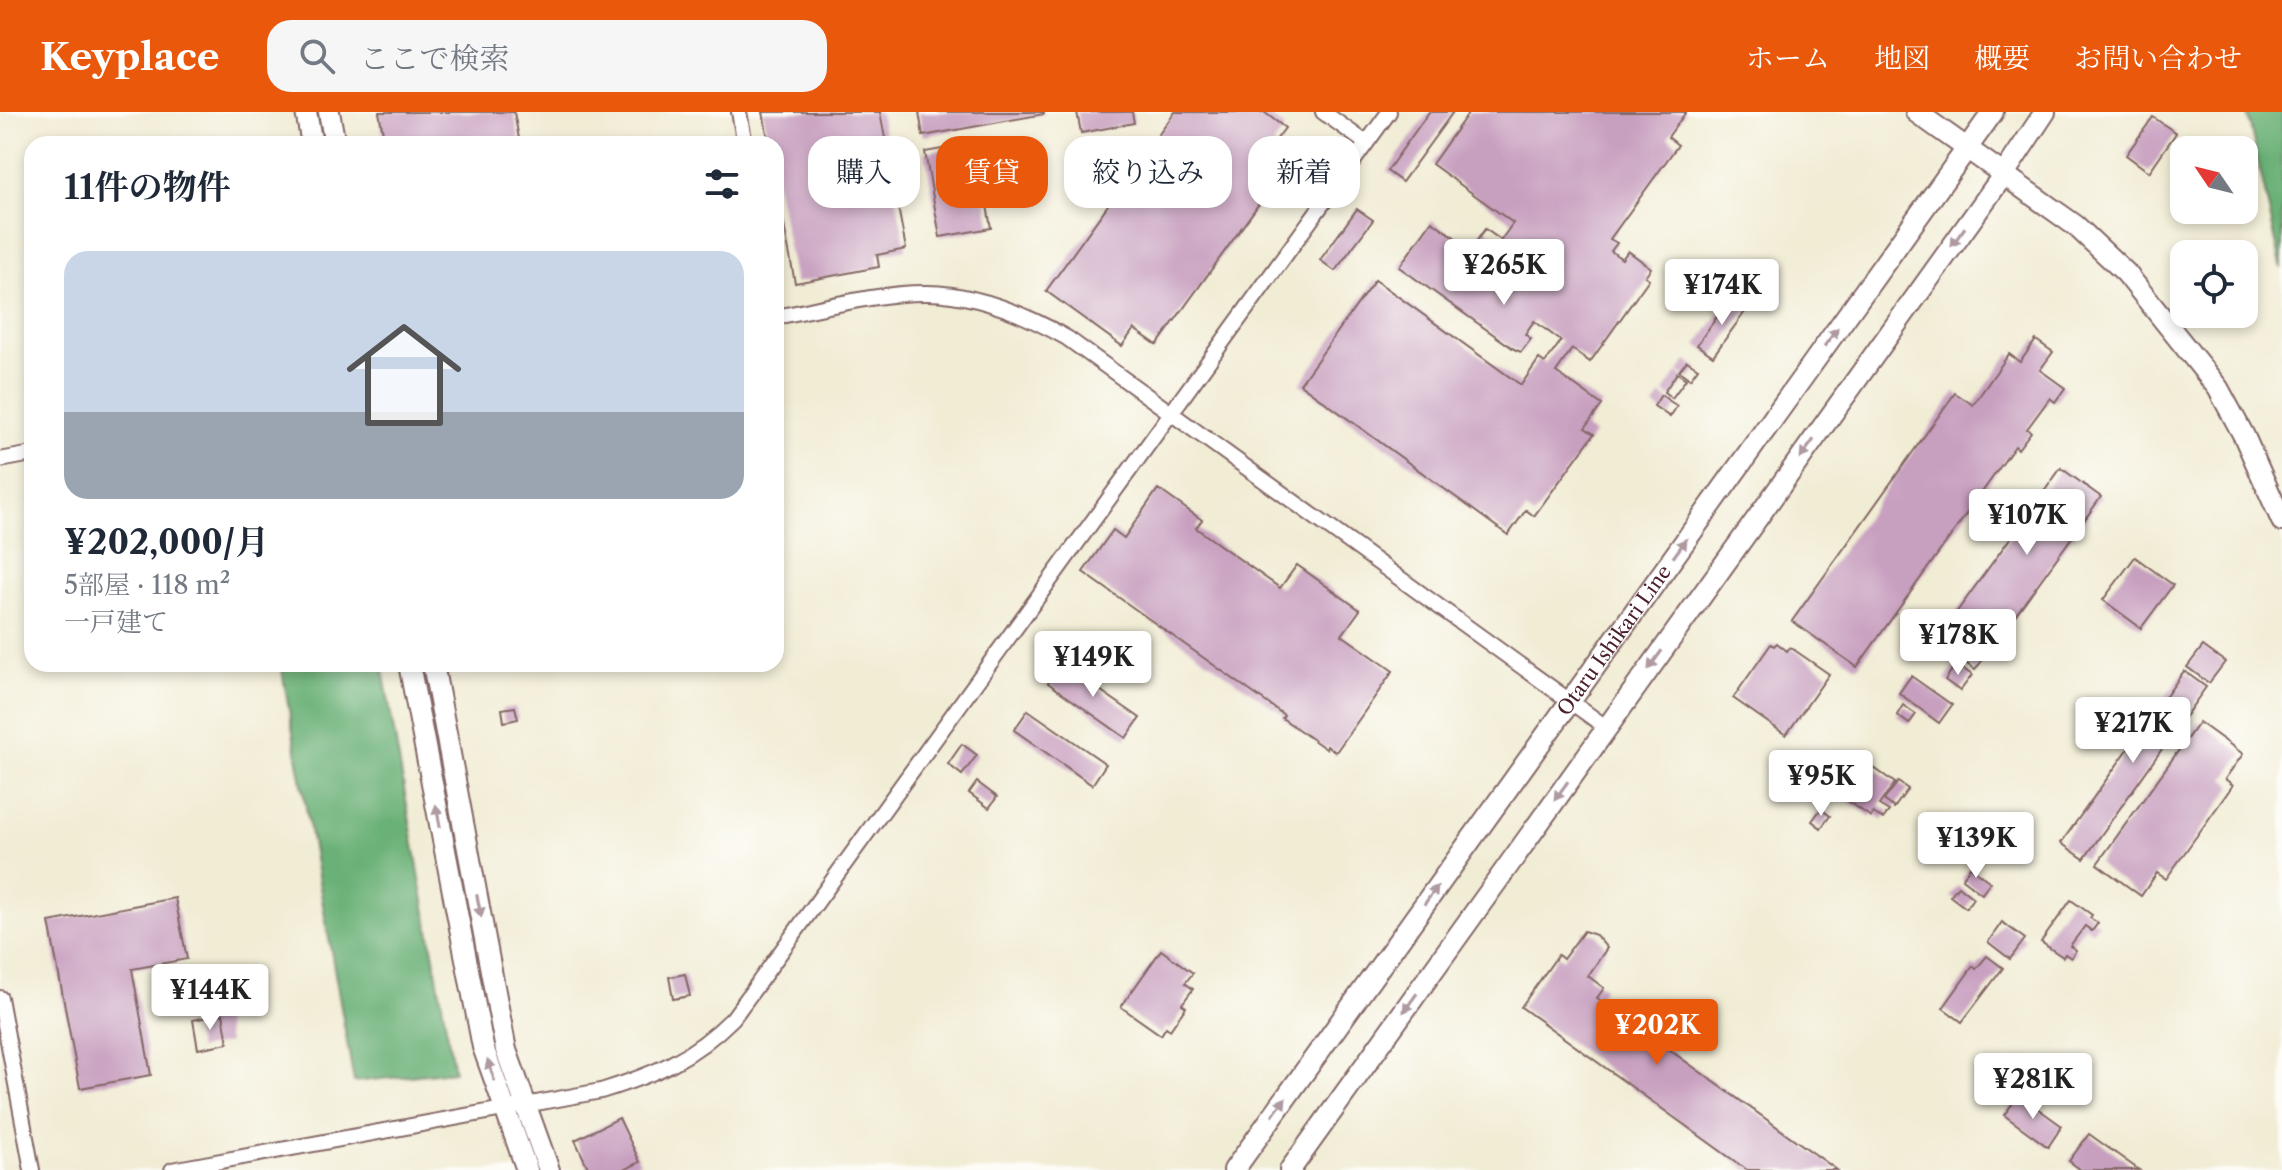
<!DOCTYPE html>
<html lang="ja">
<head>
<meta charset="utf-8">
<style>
  :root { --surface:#fff; --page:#f6f6f7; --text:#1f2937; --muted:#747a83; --line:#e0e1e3; --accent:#ea580c }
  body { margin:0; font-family:"Libre Caslon Text","Noto Serif JP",serif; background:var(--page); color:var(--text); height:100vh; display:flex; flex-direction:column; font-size:30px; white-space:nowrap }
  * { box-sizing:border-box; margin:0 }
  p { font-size:26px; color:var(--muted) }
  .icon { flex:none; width:44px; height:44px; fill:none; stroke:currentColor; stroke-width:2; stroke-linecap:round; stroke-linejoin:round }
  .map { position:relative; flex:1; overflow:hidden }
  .side { position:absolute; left:24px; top:24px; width:760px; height:536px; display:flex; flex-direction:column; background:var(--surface); border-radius:24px; box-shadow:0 4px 12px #0003 }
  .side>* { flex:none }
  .top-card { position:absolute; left:808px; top:24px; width:760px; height:72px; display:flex; gap:16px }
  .needle { width:52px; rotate:305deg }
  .buttons { position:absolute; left:2170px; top:24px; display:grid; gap:16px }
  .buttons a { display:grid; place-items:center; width:88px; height:88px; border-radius:16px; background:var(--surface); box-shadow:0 4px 12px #0003; font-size:40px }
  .price { position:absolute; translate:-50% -68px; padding:0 18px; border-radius:8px; background:#fff; color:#222; font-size:26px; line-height:52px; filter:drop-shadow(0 2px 4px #0008) }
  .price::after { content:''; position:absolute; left:50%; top:48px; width:24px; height:18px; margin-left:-12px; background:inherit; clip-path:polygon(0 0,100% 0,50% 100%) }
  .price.active { background:var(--accent); color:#fff }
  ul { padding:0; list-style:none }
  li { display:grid; align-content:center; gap:16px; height:424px; padding:0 40px }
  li+li { border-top:2px solid var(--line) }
  li span { display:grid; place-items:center; height:248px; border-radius:24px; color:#555 }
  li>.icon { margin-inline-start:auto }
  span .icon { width:144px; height:144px; fill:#fffc; stroke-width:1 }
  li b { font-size:34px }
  h2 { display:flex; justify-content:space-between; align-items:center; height:96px; padding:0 40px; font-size:34px }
  .pill { padding:0 28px; border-radius:24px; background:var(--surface); box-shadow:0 4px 12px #0003; font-size:28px; line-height:72px }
  .pill.active { background:var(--accent); color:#fff }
  header { display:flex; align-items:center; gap:48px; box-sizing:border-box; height:112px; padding:0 40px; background:var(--accent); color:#fff }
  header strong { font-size:38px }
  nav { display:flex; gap:44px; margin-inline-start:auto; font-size:28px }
  .search { width:560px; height:72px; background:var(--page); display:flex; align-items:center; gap:20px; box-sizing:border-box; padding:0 28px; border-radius:24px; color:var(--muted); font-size:30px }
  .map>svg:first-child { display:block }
  .forest { fill:#6bb177; stroke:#5a6851; stroke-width:2 }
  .building { fill:#c79fbf }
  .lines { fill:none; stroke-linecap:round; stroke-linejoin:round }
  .street-casing { stroke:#846766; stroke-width:18 }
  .secondary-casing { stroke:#846766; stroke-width:24 }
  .street { stroke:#fff; stroke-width:14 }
  .secondary { stroke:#fff; stroke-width:20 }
  .oneway { fill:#ae9aa0 }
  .labels { text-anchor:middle; stroke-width:8; stroke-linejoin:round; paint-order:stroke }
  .street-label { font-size:20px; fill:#4a1f2b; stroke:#fdfcf7 }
</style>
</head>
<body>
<header>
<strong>Keyplace</strong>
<div class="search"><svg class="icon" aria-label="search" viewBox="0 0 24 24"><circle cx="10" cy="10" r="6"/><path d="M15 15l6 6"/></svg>ここで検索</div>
<nav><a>ホーム</a><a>地図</a><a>概要</a><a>お問い合わせ</a></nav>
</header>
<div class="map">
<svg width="2282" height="1058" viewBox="0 0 2282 1058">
  <rect width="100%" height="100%" fill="#fdfcf7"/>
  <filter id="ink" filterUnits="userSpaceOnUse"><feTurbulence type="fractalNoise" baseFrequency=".0125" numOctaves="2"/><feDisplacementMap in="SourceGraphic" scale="16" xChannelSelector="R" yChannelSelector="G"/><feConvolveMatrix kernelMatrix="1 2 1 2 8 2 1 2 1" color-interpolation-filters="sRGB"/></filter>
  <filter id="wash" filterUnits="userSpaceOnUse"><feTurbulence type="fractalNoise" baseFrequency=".006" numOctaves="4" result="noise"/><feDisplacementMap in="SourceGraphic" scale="32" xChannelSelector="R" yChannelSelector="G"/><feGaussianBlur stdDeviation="1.8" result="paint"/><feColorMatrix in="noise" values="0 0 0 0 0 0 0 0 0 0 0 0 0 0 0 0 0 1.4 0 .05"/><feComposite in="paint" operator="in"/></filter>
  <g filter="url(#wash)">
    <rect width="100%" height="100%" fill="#f1ecd4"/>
    <g class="forest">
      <path d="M2247,0H2282V157Z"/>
      <path d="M281,552H382L454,959L354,970Z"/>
    </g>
    <g id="blocks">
      <g class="building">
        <path d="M379,0H514L520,32H385Z"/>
        <path d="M763,0H880L906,137L877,143L879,155L795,171L776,71V32H769Z"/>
        <path d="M919,0H1044V2L923,24Z"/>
        <path d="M1077,0H1132L1134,11L1081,21Z"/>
        <path d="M1175,0H1264L1285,16L1273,32L1292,46L1157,233L1134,217L1122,234L1046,179Z"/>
        <path d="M1429,0H1453L1402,70L1387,59Z"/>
        <path d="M1469,0H1686L1668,25L1678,33L1610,127L1617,131L1611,139L1622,147L1628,139L1651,156L1645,164L1649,167L1590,250L1572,237L1556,260L1602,293L1585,316L1594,322L1534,404L1526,398L1508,423L1300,272L1375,168L1521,273L1539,247L1545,251L1561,229L1534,209L1525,222L1531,227L1521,240L1514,237L1399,155L1432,109L1471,137L1485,117L1501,128L1513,111L1432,52Z"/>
        <path d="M2153,5L2176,21L2149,60L2126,43Z"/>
        <path d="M976,31L991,116L940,125L925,40Z"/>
        <path d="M1357,97L1373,108L1335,159L1320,148Z"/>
        <path d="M1731,185L1747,197L1713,244L1697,233Z"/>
        <path d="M2036,228L2053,240L2040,258L2065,276L2055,290L2050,286L2027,317L2031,320L2018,337L2015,334L1857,555L1792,509L1955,281L1973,293L2009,242L2020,250Z"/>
        <path d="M1687,249L1698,256L1690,267L1679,259Z"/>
        <path d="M1677,261L1686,267L1672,286L1664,280Z"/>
        <path d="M1661,283L1677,294L1670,305L1654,294Z"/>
        <path d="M2061,356L2101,385L1993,534L1953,505Z"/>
        <path d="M1158,377L1202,408L1196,416L1280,476L1297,453L1360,498L1342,523L1393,559L1336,640L1327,634L1326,637L1282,606L1284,603L1083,460L1113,418L1124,426Z"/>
        <path d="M2135,445L2173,473L2141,516L2103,488Z"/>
        <path d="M1958,523L1986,543L1975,558L1948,537Z"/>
        <path d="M1777,531L1787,539L1790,535L1829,562L1786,623L1733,586L1771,532L1774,534Z"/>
        <path d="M2203,534L2225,550L2209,571L2187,555Z"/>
        <path d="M1065,546L1081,557L1077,562L1140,606L1126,626L1048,571Z"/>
        <path d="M1956,552L1972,563L1960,579L1945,568Z"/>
        <path d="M2184,559L2206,575L2084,747L2061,731Z"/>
        <path d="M1911,564L1952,593L1939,611L1899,581Z"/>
        <path d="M1903,593L1916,602L1909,612L1897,603Z"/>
        <path d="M515,595L518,607L504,610L502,597Z"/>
        <path d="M1028,598L1106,652L1092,673L1014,618Z"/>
        <path d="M2199,610L2243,642L2225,667L2233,673L2166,767L2157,761L2141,784L2097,752Z"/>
        <path d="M962,632L977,643L962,663L948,652Z"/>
        <path d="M1856,643L1895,671L1879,693L1889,699L1883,707L1873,701L1871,705L1831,677Z"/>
        <path d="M977,670L997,685L989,696L969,681Z"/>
        <path d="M1898,670L1908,677L1894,696L1884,688Z"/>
        <path d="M1821,697L1830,704L1821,716L1812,709Z"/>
        <path d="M1970,755L1990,770L1982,782L1962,767Z"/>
        <path d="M1958,774L1973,786L1966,796L1950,784Z"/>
        <path d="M175,786L187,847L132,857L151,963L80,976L49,810Z"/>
        <path d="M2071,788L2092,803L2090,806L2098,811L2092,819L2085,814L2070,834L2076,838L2071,846L2065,842L2063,845L2041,830Z"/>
        <path d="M2002,810L2025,827L2010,847L1988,830Z"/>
        <path d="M1584,819L1596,823L1607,836L1588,864L1604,876L1597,886L1837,1058H1747L1521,895L1558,843L1563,847Z"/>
        <path d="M1161,838L1193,861L1185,871L1193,877L1182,892L1186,895L1170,918L1166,915L1161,923L1121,895Z"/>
        <path d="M1987,844L2003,856L1962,910L1943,896L1973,854L1976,857Z"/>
        <path d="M685,862L690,884L673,887L669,865Z"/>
        <path d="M223,902L228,931L198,937L193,908Z"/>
        <path d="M2019,983L2062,1014L2048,1035L2004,1003Z"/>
        <path d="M619,1006L640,1050L624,1058H589L575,1028Z"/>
        <path d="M2089,1022L2139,1058H2081L2069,1049Z"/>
      </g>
    </g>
  </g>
  <g filter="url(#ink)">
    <use href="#blocks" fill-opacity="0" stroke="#846766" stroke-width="2"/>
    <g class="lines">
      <defs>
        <g id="street">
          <path d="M739,0L745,32"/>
          <path d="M1323,0L1366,31"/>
          <path d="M776,205C822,196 882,180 928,181C978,182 1025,202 1067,226L1607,616"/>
          <path d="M0,348L32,342"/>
          <path d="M0,886L32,1058"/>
          <path d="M172,1058L601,979C655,962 692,947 733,906L1389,0"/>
        </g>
        <g id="secondary">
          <path d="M306,0L312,32"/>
          <path d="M329,0L335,32"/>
          <path d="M1916,0L2076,114L2126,161L2218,276L2244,324L2282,409"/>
          <path d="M409,552L483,935L527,1058"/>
          <path d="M433,552L506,938L549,1058"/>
          <path id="s1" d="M1234,1058L1993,0"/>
          <path d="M1290,1058L2004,62L2045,0"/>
        </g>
      </defs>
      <use href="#street" class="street-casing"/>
      <use href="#secondary" class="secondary-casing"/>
      <use href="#street" class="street"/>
      <use href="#secondary" class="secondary"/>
    </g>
    <defs><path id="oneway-solid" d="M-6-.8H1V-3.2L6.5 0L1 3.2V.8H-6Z" transform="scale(2)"/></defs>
    <g class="oneway">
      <use href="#oneway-solid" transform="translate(1958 125) rotate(126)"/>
      <use href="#oneway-solid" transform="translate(1831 225) rotate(-54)"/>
      <use href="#oneway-solid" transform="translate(1807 337) rotate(126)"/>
      <use href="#oneway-solid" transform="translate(1680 436) rotate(-54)"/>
      <use href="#oneway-solid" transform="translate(1655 548) rotate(126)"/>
      <use href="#oneway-solid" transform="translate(1561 679) rotate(126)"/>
      <use href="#oneway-solid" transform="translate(438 704) rotate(-101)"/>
      <use href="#oneway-solid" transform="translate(1431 783) rotate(-54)"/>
      <use href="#oneway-solid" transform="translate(479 794) rotate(79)"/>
      <use href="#oneway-solid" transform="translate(1410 891) rotate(126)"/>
      <use href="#oneway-solid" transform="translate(491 958) rotate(-108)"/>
      <use href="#oneway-solid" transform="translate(1279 995) rotate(-54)"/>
    </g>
  </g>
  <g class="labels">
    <g class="street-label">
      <text dy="7" stroke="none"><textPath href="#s1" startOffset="652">Otaru Ishikari Line</textPath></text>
    </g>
  </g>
</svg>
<div class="buttons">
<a><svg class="needle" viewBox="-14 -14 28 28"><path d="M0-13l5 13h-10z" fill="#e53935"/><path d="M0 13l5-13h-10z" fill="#747a83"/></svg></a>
<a><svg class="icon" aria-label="locate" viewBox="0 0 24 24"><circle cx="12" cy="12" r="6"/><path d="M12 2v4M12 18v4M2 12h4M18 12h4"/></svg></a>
</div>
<b class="price" style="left:1504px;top:195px">¥265K</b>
<b class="price" style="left:1722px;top:215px">¥174K</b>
<b class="price" style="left:2027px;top:445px">¥107K</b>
<b class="price" style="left:1958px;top:565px">¥178K</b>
<b class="price" style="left:1093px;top:587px">¥149K</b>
<b class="price" style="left:2133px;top:653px">¥217K</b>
<b class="price" style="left:1821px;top:706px">¥95K</b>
<b class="price" style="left:1976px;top:768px">¥139K</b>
<b class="price" style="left:210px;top:920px">¥144K</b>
<b class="price active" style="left:1657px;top:955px">¥202K</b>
<b class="price" style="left:2033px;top:1009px">¥281K</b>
<div class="top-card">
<a class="pill">購入</a>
<a class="pill active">賃貸</a>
<a class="pill">絞り込み</a>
<a class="pill">新着</a>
</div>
<section class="side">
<h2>11件の物件<svg class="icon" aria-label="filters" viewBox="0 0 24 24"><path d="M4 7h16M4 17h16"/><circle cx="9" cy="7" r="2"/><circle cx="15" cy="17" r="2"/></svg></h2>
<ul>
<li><span style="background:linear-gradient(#c9d6e8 65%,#9aa5b1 0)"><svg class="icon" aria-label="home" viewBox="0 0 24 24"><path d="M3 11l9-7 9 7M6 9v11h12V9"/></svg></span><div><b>¥202,000/月</b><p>5部屋 · 118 m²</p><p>一戸建て</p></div></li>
</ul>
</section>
</div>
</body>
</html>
